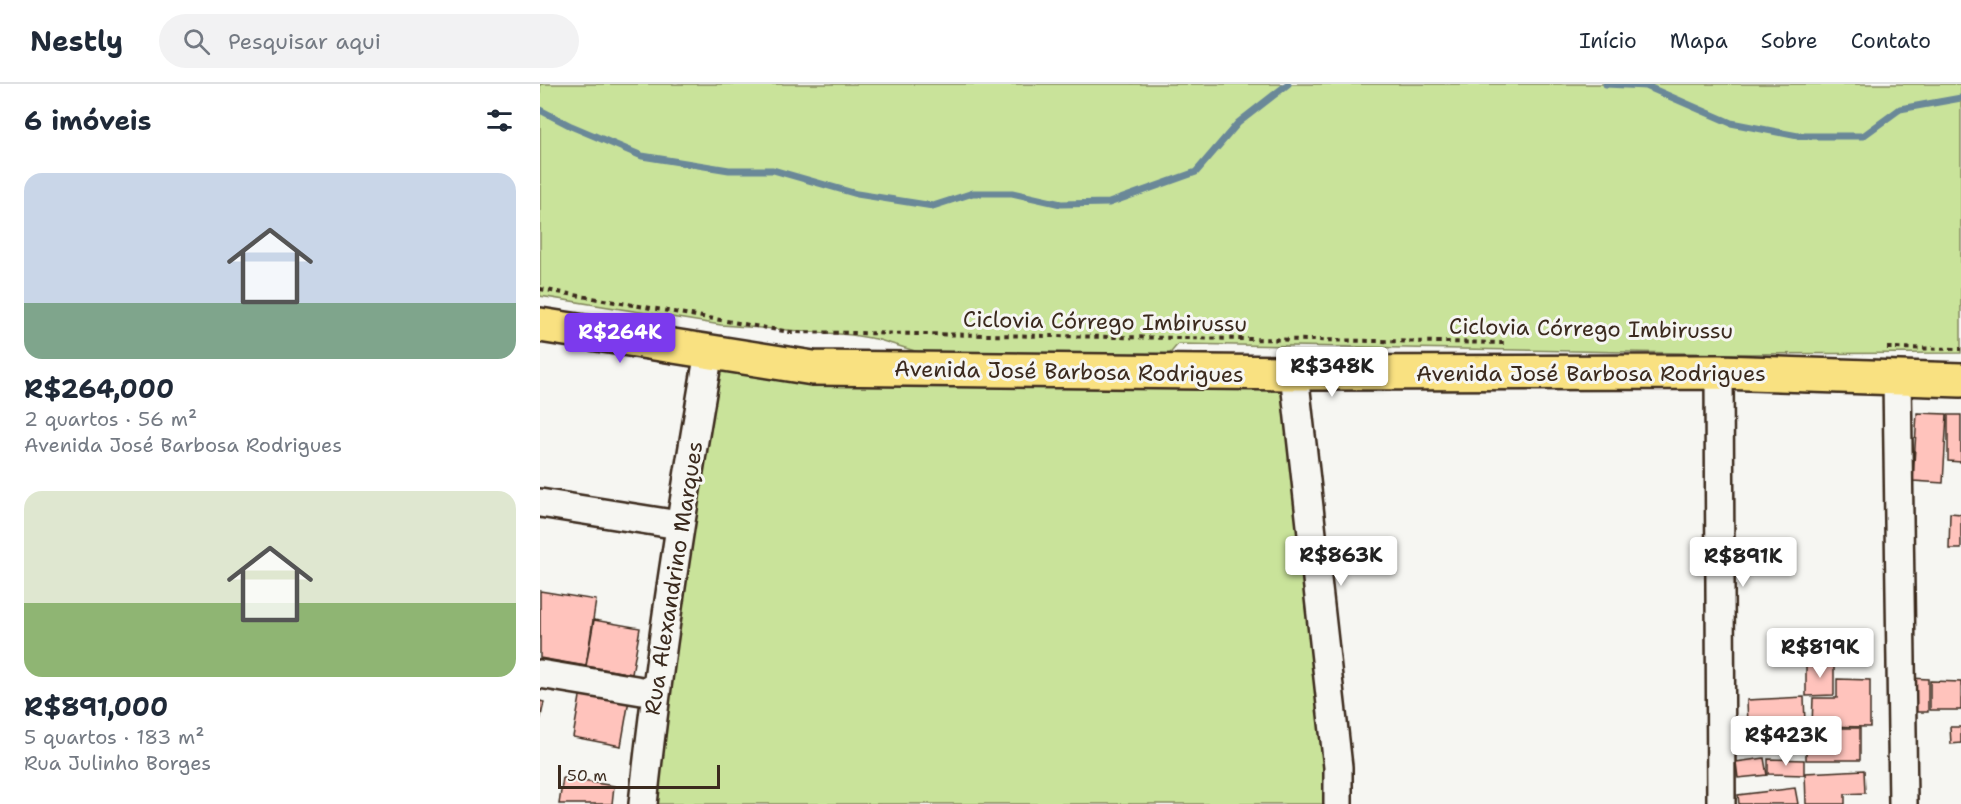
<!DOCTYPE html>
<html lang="pt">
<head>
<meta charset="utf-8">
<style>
  :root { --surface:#fff; --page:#f2f2f3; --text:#1f2937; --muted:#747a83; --line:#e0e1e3; --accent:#7c3aed }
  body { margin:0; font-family:"Shantell Sans",sans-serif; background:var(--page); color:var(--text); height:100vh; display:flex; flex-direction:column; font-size:22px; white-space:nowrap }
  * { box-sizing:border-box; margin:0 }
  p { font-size:20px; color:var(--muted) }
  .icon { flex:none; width:33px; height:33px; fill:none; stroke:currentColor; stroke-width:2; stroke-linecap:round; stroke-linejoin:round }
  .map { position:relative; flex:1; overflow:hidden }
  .side { display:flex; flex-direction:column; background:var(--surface); width:540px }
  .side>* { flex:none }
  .scale { position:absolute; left:18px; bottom:15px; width:162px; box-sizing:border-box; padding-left:6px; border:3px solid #3b2a1e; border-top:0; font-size:16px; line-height:21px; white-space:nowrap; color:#3b2a1e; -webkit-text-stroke:4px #f6f6f2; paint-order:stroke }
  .price { position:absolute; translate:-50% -51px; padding:0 14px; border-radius:6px; background:#fff; color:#222; font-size:20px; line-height:39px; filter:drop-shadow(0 2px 3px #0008) }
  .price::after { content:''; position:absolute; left:50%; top:36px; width:18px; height:14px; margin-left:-9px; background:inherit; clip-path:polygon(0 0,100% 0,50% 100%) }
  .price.current { background:var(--accent); color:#fff }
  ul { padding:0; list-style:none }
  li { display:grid; align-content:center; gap:12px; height:318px; padding:0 24px }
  li span { display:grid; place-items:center; height:186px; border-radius:18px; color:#555 }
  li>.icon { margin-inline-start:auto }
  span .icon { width:108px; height:108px; fill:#fffc; stroke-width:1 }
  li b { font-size:26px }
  h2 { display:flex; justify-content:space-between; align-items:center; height:72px; padding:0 24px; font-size:26px }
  header { display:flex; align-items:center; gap:36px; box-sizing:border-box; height:84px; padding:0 30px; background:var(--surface); border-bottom:2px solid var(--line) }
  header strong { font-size:28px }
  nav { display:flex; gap:33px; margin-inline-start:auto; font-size:21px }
  .search { width:420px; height:54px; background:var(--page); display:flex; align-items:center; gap:15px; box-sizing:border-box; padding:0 21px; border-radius:33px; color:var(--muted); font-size:22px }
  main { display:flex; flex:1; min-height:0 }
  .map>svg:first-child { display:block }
  .green { fill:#c9e39a; stroke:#82865c; stroke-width:1.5 }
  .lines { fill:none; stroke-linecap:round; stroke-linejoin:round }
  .stream { stroke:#6a8898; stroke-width:7 }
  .building { fill:#ffc3bc; stroke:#3b2a1e; stroke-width:1.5 }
  .minor-casing { stroke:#3b2a1e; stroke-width:32 }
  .major-casing { stroke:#3b2a1e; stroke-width:38 }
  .path { stroke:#3b2a1e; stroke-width:4; stroke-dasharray:4.5 4.5; stroke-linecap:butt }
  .minor { stroke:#f6f6f2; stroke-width:27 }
  .major { stroke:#f9e181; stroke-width:33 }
  .labels { text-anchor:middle; stroke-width:6; stroke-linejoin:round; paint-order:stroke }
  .street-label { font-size:22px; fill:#3b2a1e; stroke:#f6f6f2 }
</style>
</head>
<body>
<header>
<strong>Nestly</strong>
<div class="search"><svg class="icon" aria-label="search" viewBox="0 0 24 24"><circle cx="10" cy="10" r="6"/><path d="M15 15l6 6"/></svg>Pesquisar aqui</div>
<nav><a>Início</a><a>Mapa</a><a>Sobre</a><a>Contato</a></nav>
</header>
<main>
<section class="side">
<h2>6 imóveis<svg class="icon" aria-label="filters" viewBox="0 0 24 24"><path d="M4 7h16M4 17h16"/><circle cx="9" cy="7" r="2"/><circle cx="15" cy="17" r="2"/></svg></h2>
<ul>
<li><span style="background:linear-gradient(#c9d6e8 70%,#7fa58c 0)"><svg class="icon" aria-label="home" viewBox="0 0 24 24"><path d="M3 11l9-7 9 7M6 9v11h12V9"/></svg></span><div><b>R$264,000</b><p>2 quartos · 56 m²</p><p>Avenida José Barbosa Rodrigues</p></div></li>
<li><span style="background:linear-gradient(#dfe7d0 60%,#8fb573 0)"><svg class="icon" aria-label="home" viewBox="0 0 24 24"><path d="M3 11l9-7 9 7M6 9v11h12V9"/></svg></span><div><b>R$891,000</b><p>5 quartos · 183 m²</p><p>Rua Julinho Borges</p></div></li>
</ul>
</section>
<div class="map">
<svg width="1421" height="720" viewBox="0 0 1421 720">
  <rect width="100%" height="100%" fill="#f6f6f2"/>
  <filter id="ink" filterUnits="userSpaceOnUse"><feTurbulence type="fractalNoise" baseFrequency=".0167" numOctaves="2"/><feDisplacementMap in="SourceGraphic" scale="12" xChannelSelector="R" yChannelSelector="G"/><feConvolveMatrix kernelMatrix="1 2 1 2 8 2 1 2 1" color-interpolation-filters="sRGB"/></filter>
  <g filter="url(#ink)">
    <path class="green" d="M0,0H1421V269L1197,270L638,260L615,287L754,289L798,720H103L169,268L414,279L336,255L312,251L181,241L0,212Z"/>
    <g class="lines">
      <g class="stream">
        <path d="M1066,0L1106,2L1191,39L1258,52H1323L1360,25L1421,14"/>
        <path d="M0,26L31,42L102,72L189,86H233L317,110L393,122L433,109H472L521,120L569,119L656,88L698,39L748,0"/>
      </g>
    </g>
    <g class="building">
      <path d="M1377,329L1407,330L1403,399L1373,397Z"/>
      <path d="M1408,331H1421V378L1408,377Z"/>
      <path d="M1410,429L1421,430V465H1409Z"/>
      <path d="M0,507L56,516L46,582L0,574Z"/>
      <path d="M54,536L100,544L92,590L46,582Z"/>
      <path d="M1294,578V611L1266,612V579Z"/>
      <path d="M1370,594L1388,595V628H1369Z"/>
      <path d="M1297,595L1330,596V643L1272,642L1273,614H1297Z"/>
      <path d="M1390,597L1421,598V626H1390Z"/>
      <path d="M41,607L89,616L81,662L33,653Z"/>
      <path d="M1264,613L1265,639L1208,641L1207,616Z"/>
      <path d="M0,617L4,618L0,637Z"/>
      <path d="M1410,643H1421V659L1411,660Z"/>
      <rect x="1266" y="644" width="54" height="32"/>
      <path d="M1224,674L1227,691L1198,694L1196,678Z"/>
      <path d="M1228,675L1264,676V691L1228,690Z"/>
      <path d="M1324,686L1325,709L1305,710V720H1266L1265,689Z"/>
      <path d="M23,694L74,702L72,720H19Z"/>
      <path d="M1255,704L1258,720H1199L1198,711Z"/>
    </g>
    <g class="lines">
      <defs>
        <g id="minor">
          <path d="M1179,288L1181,720"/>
          <path d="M754,289L798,683V720"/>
          <path d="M1357,295L1363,720"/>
          <path d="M0,419L139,441"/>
          <path d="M0,590L114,609"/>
          <path d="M103,720C119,568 143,418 169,268"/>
        </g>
        <path id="major" d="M0,241L273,284L754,289L1179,288L1421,296"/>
      </defs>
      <use href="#minor" class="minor-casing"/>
      <use href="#major" class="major-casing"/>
      <g class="path">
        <path d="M0,205L250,248L967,259"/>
        <path d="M1347,264L1421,265"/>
      </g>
      <use href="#minor" class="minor"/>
      <use href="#major" class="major"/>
    </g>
  </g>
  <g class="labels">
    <g class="street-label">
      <text transform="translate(565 237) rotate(1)" y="8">Ciclovia Córrego Imbirussu</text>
      <text transform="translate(1051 244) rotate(1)" y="8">Ciclovia Córrego Imbirussu</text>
      <text transform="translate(529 287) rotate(1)" y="8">Avenida José Barbosa Rodrigues</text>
      <text x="1051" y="297">Avenida José Barbosa Rodrigues</text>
      <text transform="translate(133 494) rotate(-81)" y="8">Rua Alexandrino Marques</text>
    </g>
  </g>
</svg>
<div class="scale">50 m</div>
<b class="price current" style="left:80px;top:280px">R$264K</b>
<b class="price" style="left:792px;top:314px">R$348K</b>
<b class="price" style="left:801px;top:503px">R$863K</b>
<b class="price" style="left:1203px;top:504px">R$891K</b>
<b class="price" style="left:1280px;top:595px">R$819K</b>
<b class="price" style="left:1246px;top:683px">R$423K</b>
</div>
</main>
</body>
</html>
